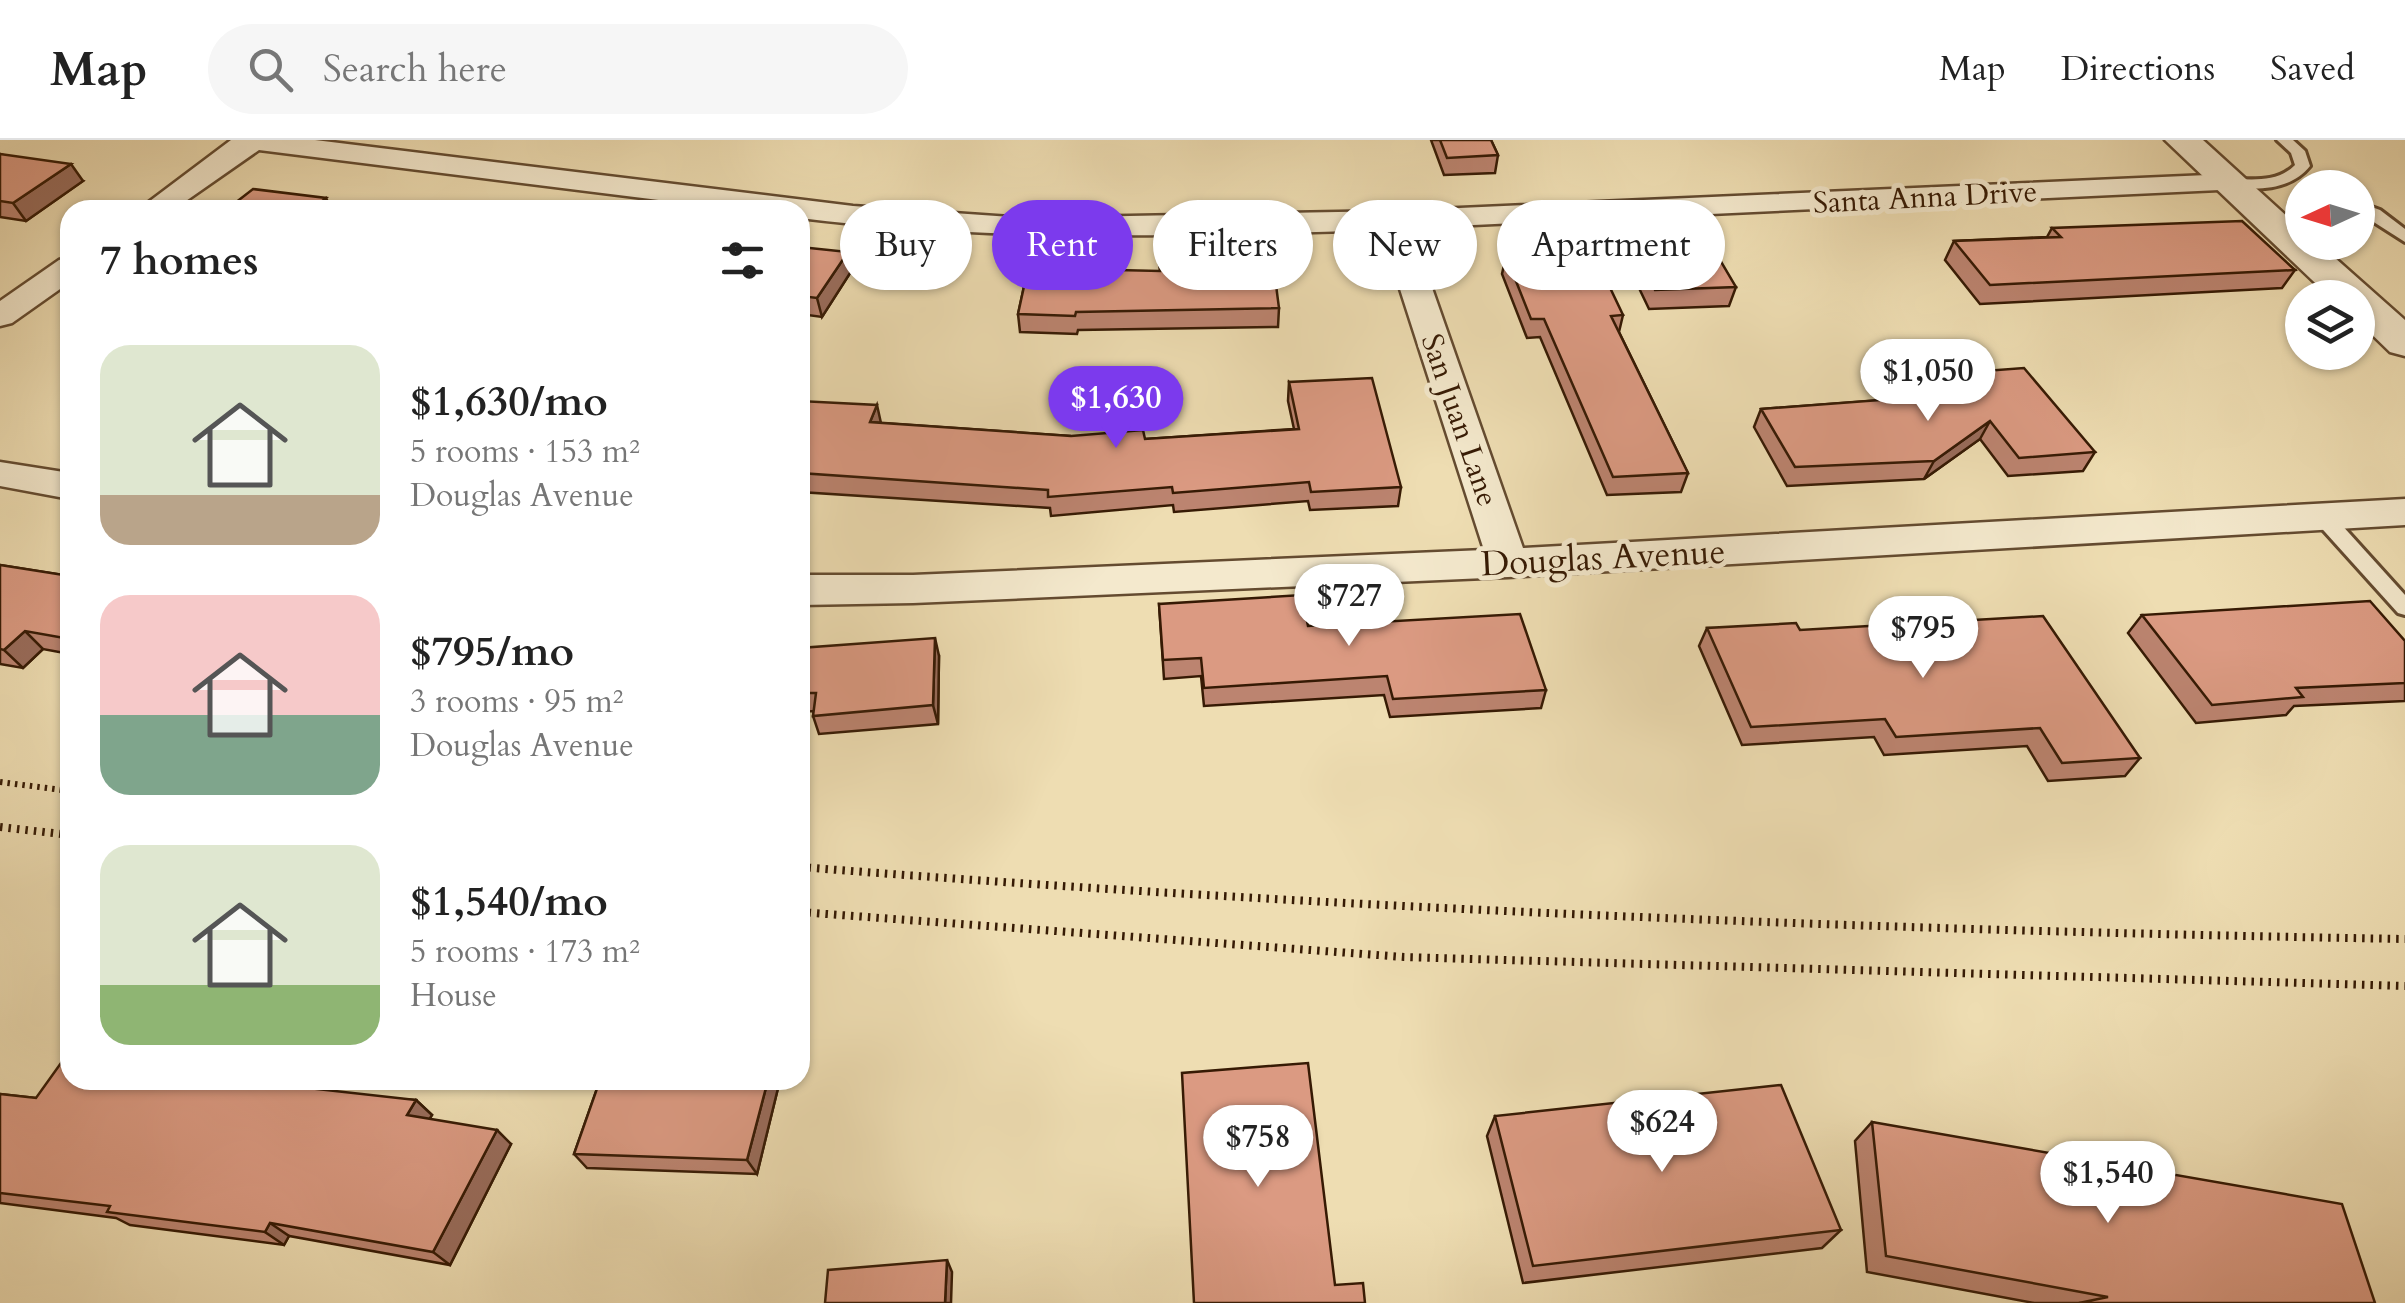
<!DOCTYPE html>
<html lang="en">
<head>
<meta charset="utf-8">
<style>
  :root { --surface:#fff; --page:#f6f6f6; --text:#222; --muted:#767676; --line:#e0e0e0; --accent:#7c3aed }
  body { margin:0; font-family:Cardo,serif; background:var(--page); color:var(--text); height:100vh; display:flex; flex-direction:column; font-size:38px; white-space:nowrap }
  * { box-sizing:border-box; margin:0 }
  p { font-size:32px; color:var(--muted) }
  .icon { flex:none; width:55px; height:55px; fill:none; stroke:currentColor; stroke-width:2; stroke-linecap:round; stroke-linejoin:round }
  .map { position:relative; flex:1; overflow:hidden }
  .side { position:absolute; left:60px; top:60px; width:750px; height:890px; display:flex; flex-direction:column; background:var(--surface); border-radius:30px; box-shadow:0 2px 8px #0004 }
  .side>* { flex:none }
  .top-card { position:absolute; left:840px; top:60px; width:950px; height:90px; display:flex; gap:20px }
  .needle { width:65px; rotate:266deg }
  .controls { position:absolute; left:2285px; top:30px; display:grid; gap:20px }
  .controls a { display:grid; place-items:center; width:90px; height:90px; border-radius:50%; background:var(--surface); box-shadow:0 2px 8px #0004; font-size:50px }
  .price { position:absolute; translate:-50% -85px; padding:0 22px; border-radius:35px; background:#fff; color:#222; font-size:32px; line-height:65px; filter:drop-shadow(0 2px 5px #0008) }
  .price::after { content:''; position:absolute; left:50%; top:60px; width:30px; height:22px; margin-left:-15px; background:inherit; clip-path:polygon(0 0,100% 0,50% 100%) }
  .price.on { background:var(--accent); color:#fff }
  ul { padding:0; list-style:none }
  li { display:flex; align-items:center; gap:30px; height:250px; padding:0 40px }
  li span { display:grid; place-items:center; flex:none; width:280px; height:200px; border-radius:30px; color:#555 }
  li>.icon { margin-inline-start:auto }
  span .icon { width:120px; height:120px; fill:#fffc; stroke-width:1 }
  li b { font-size:42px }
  h2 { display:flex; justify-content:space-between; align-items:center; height:120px; padding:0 40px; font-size:42px }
  .pill { padding:0 35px; border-radius:45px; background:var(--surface); box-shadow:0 2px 8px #0004; font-size:35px; line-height:90px }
  .pill.on { background:var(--accent); color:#fff }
  header { display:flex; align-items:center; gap:60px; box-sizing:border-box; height:140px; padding:0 50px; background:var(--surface); border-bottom:2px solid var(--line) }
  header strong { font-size:48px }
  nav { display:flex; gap:55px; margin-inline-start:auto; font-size:35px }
  .search { width:700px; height:90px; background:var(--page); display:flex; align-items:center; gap:25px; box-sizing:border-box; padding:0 35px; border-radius:55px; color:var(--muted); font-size:38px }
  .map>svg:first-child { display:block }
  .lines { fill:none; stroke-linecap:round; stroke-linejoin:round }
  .service-casing { stroke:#644b30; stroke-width:6 }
  .minor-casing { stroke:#644b30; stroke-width:5 }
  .tertiary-casing { stroke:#644b30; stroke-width:5 }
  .path-far1 { stroke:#361a04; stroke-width:6; stroke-dasharray:2.5 5; stroke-linecap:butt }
  .path { stroke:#361a04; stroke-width:8; stroke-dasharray:2.5 6; stroke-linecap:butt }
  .service { fill:#f4e9cd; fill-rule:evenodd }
  .minor { fill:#f4e9cd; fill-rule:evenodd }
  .tertiary { fill:#f4e9cd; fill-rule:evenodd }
  .wall { fill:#bc8470; stroke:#361a04; stroke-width:2.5 }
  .shaded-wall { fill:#996c5b; stroke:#361a04; stroke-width:2.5 }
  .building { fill:#db9a82; stroke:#361a04; stroke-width:2.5 }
  .labels { text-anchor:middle; stroke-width:10; stroke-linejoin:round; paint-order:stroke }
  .far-street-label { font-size:30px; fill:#361a04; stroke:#f4e9cd }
  .street-label { font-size:35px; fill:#361a04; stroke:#f4e9cd }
</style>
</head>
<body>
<header>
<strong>Map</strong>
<div class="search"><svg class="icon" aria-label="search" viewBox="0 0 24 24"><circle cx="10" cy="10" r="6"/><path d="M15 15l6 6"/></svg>Search here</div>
<nav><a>Map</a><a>Directions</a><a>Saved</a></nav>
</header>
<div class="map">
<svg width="2405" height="1163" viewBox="0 0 2405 1163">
  <rect width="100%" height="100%" fill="#eeddb2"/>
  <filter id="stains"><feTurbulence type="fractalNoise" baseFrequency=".002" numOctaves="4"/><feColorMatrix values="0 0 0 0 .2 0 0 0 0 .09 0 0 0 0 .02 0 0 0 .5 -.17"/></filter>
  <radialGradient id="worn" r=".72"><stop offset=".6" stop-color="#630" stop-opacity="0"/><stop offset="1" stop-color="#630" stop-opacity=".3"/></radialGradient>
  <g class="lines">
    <defs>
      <g id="service">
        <path d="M2277,0H2293L2305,11L2310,26C2290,51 2255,51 2225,46V40L2230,39C2254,39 2277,43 2295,25L2291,13Z"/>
        <path d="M2358,62L2380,70L2405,89V102L2358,72Z"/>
        <path d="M2323,370L2330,372L2405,455V475L2398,473L2316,382L2313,377L2316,372Z"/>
      </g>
      <g id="minor">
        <path d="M231,0H315L853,66L1026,78L1393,71L2230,34L2241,37L2245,43L2241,49L1411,88L1523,408L2405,359V385L1508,437L913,463L800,465V435H913L1484,410L1381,90C1186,96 993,102 800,78V70H739L259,10L173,70H138Z"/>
        <path d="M70,117V142L12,183L0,186V161L59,120Z"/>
        <path d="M0,322L70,333V359L0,346Z"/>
      </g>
      <path id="tertiary" d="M2165,0H2203L2302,90V102H2317L2405,180V216L2390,212L2358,181V158H2331Z"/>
    </defs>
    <use href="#service" class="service-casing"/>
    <use href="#minor" class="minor-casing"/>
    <use href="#tertiary" class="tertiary-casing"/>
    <path class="path-far1" d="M0,642L70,651"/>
    <g class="path">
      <path d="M0,687L70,695"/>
      <path d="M800,727C1334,769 1869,790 2405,799"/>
      <path d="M800,772L1404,817L2405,846"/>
    </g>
    <use href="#service" class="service"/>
    <use href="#minor" class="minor"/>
    <use href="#tertiary" class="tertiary"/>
  </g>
  <g class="wall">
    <path d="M1431,0H1491L1498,15L1495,33L1444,35Z"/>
    <path d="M0,14L83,41L26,81L0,77Z"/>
    <path d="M2052,88L2295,130L2282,148L1980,164L1945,120L1954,101L2047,97Z"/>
    <path d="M1632,105L1736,147L1729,166L1649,169L1627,123Z"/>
    <path d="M800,107L852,130L822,177L800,174Z"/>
    <path d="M1506,116L1623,175L1619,192L1688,333L1681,352L1607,355L1540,197L1527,198L1502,134Z"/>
    <path d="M1028,128L1279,168L1278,187L1078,190L1077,194L1020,192L1018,174Z"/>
    <path d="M1944,234L2095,312L2083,331L2008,336L1980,299L1924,339L1787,346L1754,287L1761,269L1937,256L1935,252Z"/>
    <path d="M1289,242L1401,347L1398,366L1310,370L1308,361L1174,372L1173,365L1051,376L1050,368L800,352V261L881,283L1071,296L1145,299L1294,289L1288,261Z"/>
    <path d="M0,425L70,436V514L43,509L23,528L0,524Z"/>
    <path d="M1159,464L1308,486L1546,550L1541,568L1390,577L1384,555L1204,566L1201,536L1164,539Z"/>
    <path d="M2142,475L2405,501V561L2294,566L2286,575L2196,583L2128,493Z"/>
    <path d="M1707,488L1800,490L2140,618L2125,636L2048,641L2027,606L1884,615L1874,597L1742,605L1699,506Z"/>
    <path d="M800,508L939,516L938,584L819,594L813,576L814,571L800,572Z"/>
    <path d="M70,940L416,960L432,975L429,979L511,1004L450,1125L289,1096L284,1105L130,1085L116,1078L0,1063V954L36,958Z"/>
    <path d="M600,940H780L757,1034L587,1028L574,1014Z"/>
    <path d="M1495,976L1841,1090L1822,1108L1523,1143L1487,996Z"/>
    <path d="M1872,982L2375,1163H2034L1867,1132L1855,1001Z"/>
  </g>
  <g class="shaded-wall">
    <path d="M71,24L83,41L26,81L13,63Z"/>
    <path d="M326,58L332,70H311Z"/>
    <path d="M848,112L852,130L822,177L817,158Z"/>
    <path d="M877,265L881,283L870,282Z"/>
    <path d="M1990,281L1980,299L1924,339L1934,321Z"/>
    <path d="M25,491L43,509L23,528L4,510Z"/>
    <path d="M935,498L939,516L938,584L933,565Z"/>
    <path d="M768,940H780L757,1034L747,1020Z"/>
    <path d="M416,960L432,975L423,990L407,975Z"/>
    <path d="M497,990L511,1004L450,1125L433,1112Z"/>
    <path d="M270,1083L289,1096L284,1105L265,1092Z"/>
    <path d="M947,1120L952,1132L951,1163H945Z"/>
  </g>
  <g class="building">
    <path d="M1440,0H1491L1498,15L1447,18Z"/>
    <path d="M0,14L71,24L13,63L0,61Z"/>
    <path d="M253,49L326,58L311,70H226Z"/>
    <path d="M2242,81L2295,130L1990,145L1954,101L2061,97L2052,88Z"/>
    <path d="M1710,103L1736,147L1655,150L1632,105Z"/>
    <path d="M800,107L848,112L817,158L800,156Z"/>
    <path d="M1593,112L1623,175L1611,176L1688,333L1613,337L1544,179H1531L1506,116Z"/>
    <path d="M1273,122L1279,168L1076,172L1075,176L1018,174L1028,128L1160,131L1159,124Z"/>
    <path d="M2024,228L2095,312L2019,318L1990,281L1934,321L1795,327L1761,269L1960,254L1944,234Z"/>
    <path d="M1372,238L1401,347L1311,352L1309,342L1173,353L1172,347L1048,357V350L800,333V261L877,265L870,282L1071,296L1143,290L1145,299L1299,289L1289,242Z"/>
    <path d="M0,425L70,436V499L25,491L4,510L0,509Z"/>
    <path d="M1302,455L1308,486L1520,474L1546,550L1393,559L1387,536L1204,548L1201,518L1163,520L1159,464Z"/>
    <path d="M2370,461L2405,501V543L2296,548L2303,557L2212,565L2142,475Z"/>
    <path d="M2043,476L2140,618L2062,623L2040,588L1896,597L1885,579L1751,587L1707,488L1796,483L1800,490Z"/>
    <path d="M935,498L933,565L813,576L816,553H800V508Z"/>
    <path d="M66,916H70V940H235L416,960L407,975L497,990L433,1112L270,1083L265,1092L107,1072L110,1066L0,1053V954L36,958Z"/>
    <path d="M1308,923L1335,1145L1363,1143L1365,1163H1194L1182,933Z"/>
    <path d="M600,940H768L747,1020L574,1014Z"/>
    <path d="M1781,945L1841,1090L1533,1126L1495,976Z"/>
    <path d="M1872,982L2342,1064L2375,1163H2079L2108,1157L1886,1116Z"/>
    <path d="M947,1120L945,1163H825L828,1130Z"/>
  </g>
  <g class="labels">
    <g class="far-street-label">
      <text transform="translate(1925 57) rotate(-3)" y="10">Santa Anna Drive</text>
      <text transform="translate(1460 280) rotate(71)" y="10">San Juan Lane</text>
    </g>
    <g class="street-label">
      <text transform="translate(1603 417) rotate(-3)" y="12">Douglas Avenue</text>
    </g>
  </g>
  <rect width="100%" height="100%" filter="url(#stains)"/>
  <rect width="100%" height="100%" fill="url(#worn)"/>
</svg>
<div class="controls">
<a><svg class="needle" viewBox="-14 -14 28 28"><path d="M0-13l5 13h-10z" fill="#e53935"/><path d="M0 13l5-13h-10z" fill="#767676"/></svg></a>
<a><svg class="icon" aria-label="layers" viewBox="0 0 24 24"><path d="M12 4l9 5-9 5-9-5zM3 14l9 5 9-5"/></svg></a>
</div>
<b class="price" style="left:1928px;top:284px">$1,050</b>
<b class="price on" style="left:1116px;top:311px">$1,630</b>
<b class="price" style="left:1349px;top:509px">$727</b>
<b class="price" style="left:1923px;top:541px">$795</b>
<b class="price" style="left:1662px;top:1035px">$624</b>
<b class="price" style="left:1258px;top:1050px">$758</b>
<b class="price" style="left:2108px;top:1086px">$1,540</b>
<div class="top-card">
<a class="pill">Buy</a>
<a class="pill on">Rent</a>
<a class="pill">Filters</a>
<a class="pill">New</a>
<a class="pill">Apartment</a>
</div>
<section class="side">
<h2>7 homes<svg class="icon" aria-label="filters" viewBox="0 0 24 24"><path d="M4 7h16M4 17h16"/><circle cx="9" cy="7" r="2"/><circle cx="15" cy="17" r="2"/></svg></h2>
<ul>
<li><span style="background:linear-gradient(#dfe7d0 75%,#b9a48a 0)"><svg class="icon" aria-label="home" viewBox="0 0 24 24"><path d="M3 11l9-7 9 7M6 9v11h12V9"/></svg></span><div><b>$1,630/mo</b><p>5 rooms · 153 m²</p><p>Douglas Avenue</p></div></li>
<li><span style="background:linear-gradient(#f6c9c9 60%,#7fa58c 0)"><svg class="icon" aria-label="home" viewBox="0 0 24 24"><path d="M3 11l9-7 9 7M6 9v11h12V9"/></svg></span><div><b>$795/mo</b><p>3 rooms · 95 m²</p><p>Douglas Avenue</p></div></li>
<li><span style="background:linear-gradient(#dfe7d0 70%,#8fb573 0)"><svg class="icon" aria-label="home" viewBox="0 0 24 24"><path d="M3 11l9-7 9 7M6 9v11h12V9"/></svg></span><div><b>$1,540/mo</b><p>5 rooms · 173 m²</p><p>House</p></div></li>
</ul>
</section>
</div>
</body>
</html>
